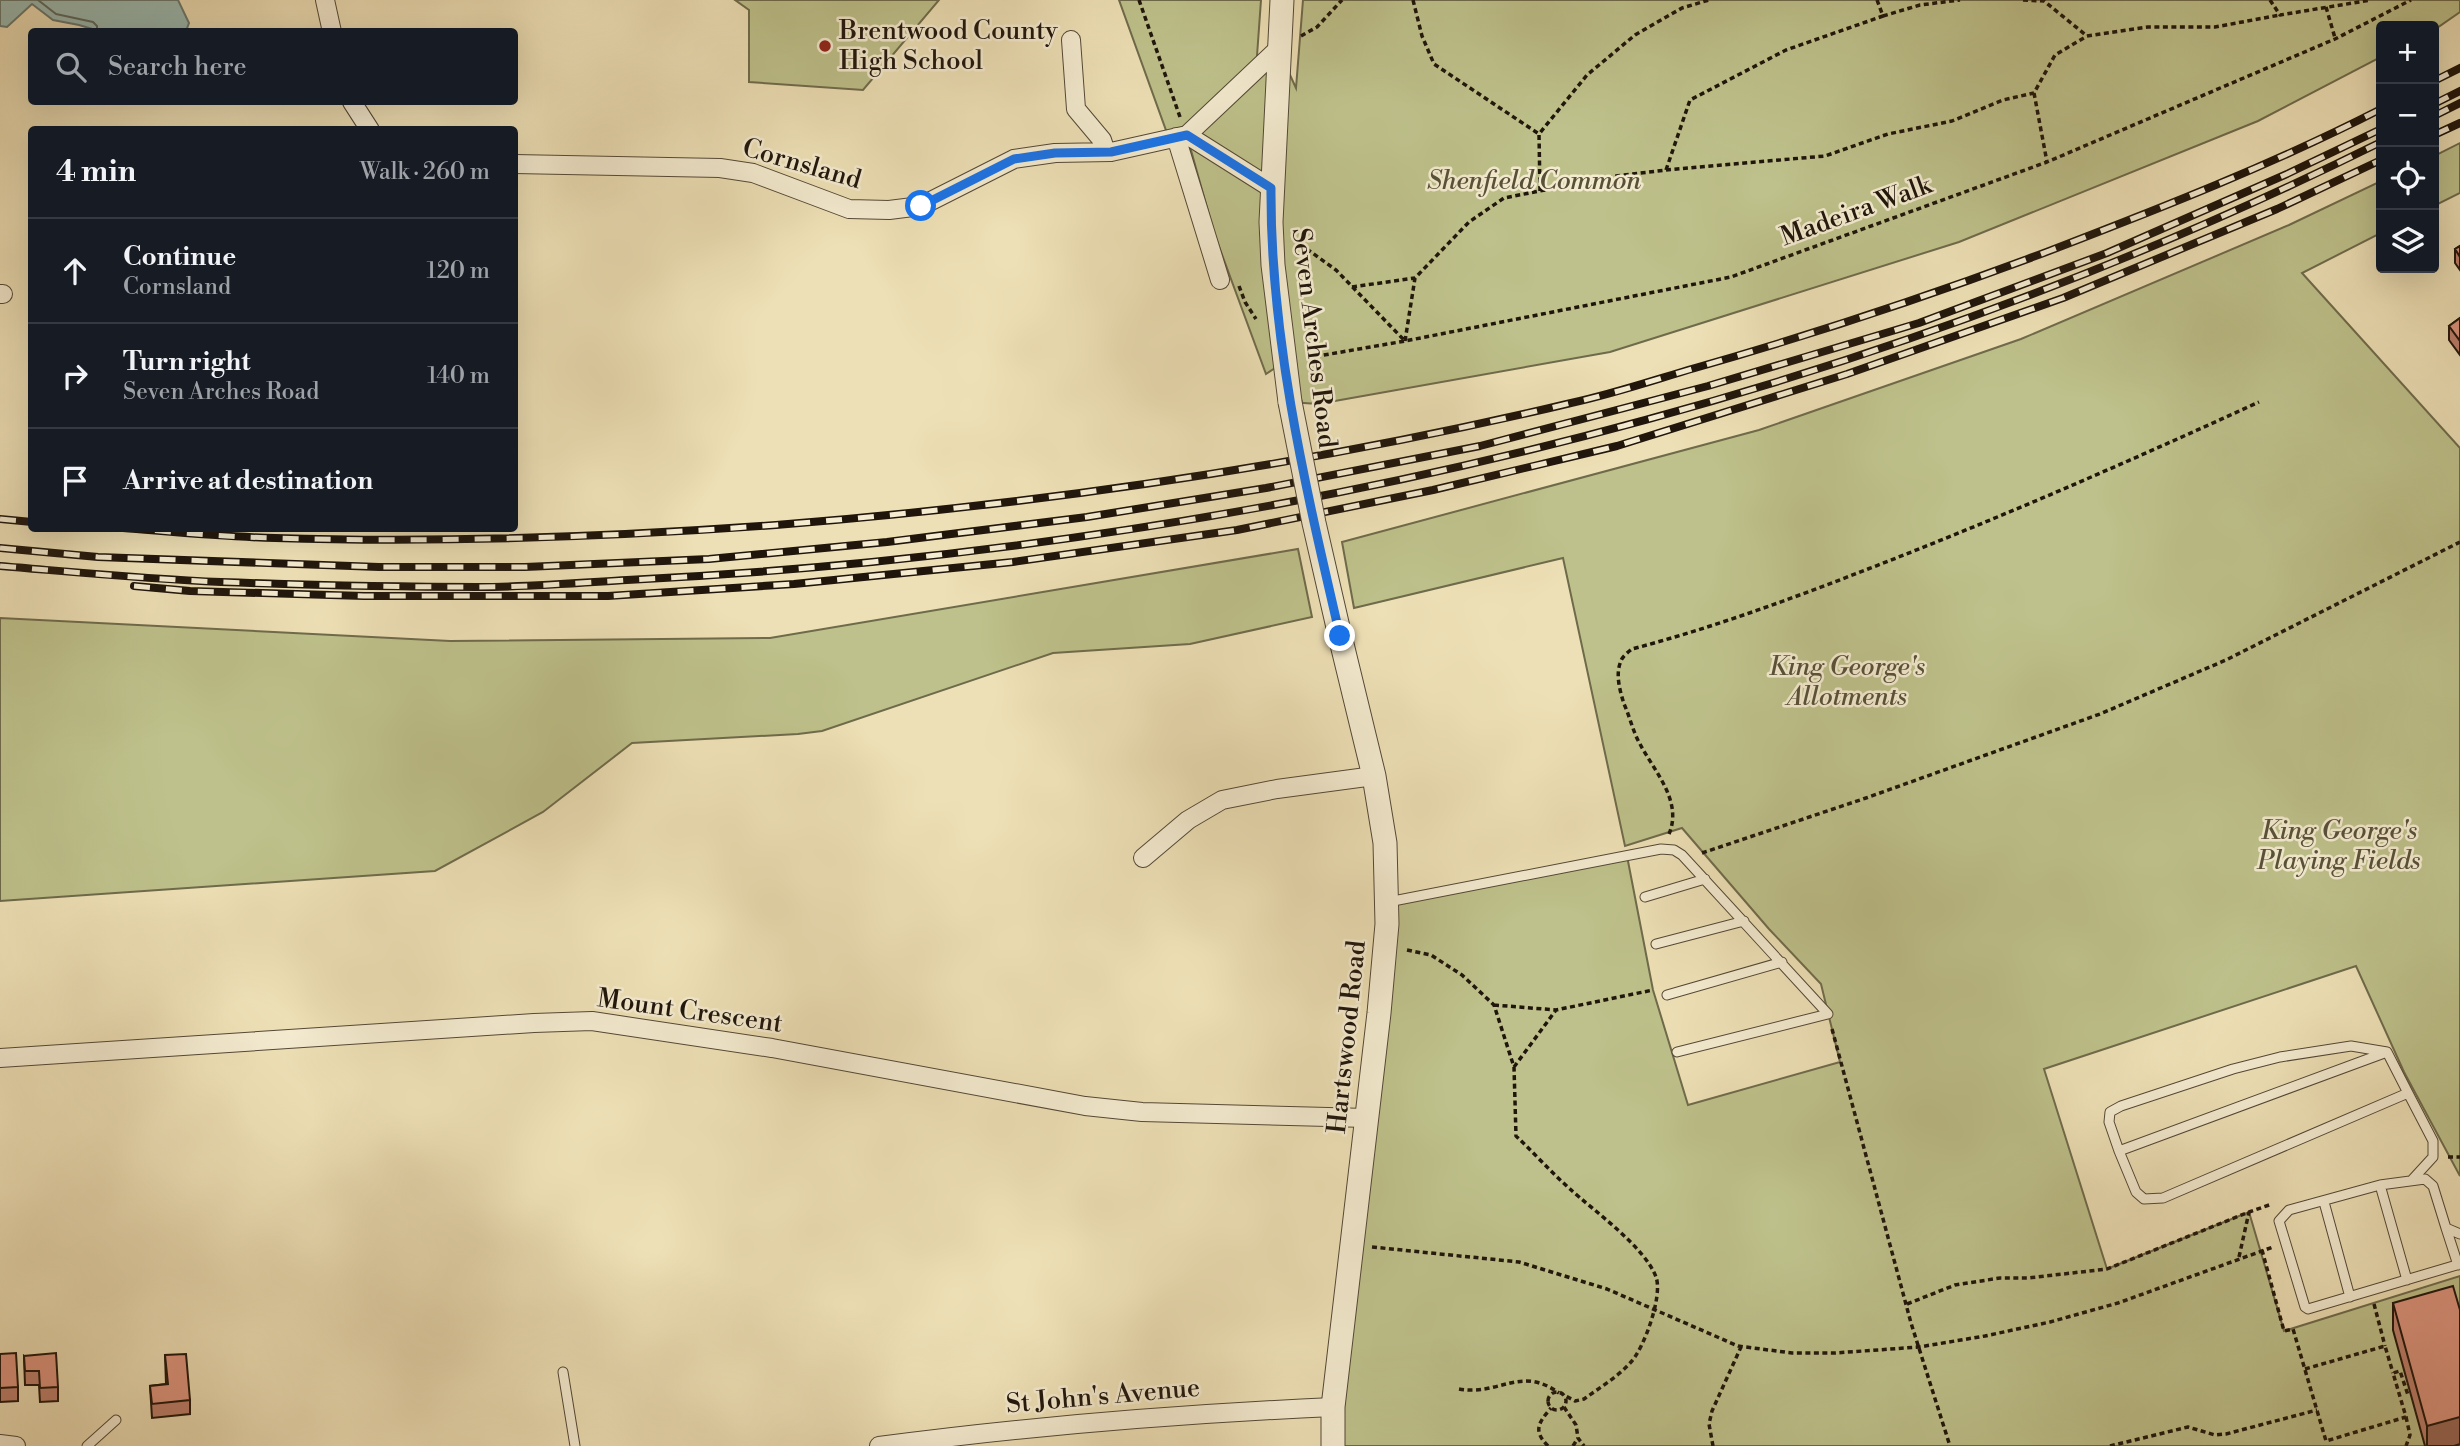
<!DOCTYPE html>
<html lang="en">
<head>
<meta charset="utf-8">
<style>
  body { margin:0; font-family:"Libre Bodoni",serif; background:#242831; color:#f1f3f6 }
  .controls { position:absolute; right:21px; top:21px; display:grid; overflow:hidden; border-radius:7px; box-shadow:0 7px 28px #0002 }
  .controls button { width:63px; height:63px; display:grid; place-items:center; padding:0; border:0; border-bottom:2px solid #363941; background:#171b24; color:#f1f3f6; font:35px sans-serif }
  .stop { position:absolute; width:21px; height:21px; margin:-16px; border:5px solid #1a73e8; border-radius:50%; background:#fff }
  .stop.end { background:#1a73e8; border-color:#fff; box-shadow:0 2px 7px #0008 }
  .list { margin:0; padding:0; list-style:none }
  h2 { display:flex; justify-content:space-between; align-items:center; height:91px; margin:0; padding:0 28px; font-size:30px }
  h2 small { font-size:23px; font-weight:400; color:#9ea1a6 }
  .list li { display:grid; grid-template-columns:46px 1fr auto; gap:21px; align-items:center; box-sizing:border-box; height:105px; padding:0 28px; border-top:2px solid #363941 }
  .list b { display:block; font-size:26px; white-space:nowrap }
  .list p { margin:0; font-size:23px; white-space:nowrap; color:#9ea1a6 }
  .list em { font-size:23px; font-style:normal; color:#9ea1a6 }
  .icon { flex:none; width:38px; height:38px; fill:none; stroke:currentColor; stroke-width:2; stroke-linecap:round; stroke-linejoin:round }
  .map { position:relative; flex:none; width:2460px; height:1446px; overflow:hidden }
  .search { position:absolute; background:#171b24; box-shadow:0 7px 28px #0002; left:28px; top:28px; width:490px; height:77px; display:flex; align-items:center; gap:18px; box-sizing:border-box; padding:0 24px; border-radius:7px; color:#9ea1a6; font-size:26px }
  .panel { position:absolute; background:#171b24; box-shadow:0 7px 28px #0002; left:28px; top:126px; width:490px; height:406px; border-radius:7px }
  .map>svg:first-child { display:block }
</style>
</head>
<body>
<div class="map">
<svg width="2460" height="1446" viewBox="0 0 2460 1446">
  <rect width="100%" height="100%" fill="#eee0b6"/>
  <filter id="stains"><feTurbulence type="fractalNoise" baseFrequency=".00286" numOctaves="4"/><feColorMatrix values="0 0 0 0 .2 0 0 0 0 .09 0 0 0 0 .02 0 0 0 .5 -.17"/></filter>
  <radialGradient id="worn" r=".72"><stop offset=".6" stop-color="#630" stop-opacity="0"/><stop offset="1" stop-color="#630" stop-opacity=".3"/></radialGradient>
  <!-- green -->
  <path fill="#bec18b" stroke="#6e6b4b" stroke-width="2" d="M735 0H939L863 90 749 82V10Z
    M1119 0H1261L1256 70 1278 49 1296 88 1303 0H2460V12L2434 30V26H2381V57L2258 121 1959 242 1610 352 1318 404 1290 402 1284 362 1266 374 1214 233 1187 136 1167 133Z
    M2460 143V193L2434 206V156Z
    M2381 181V233L2302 273 2460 448V1176L2404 1072 2356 966 2044 1069 2107 1269 2249 1212 2284 1331 2460 1276V1446H1342L1333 1407 1386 903 1627 856 1653 990 1688 1105 1840 1062 1821 984 1769 929 1682 828 1625 846 1563 558 1354 608 1342 542 1759 430 2021 339 2289 225Z
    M1298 549 1312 617 1190 644 1053 653 822 731 798 734 632 743 543 812 435 871 0 901V618L450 641 770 638Z"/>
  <!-- water -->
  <path fill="#9abcb4" stroke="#697970" stroke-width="2" d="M0 0H178L189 23 186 31H99L79 25 53 20 32 4 7 27 0 26Z"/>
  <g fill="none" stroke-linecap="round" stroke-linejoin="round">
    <!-- shore -->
    <path stroke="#5c6860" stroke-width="2" d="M38 0 56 14 93 22 97 26V32"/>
    <!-- service casing -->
    <g stroke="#534836" stroke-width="11">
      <path id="service" d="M1645 897 1705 879
        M1388 902 1661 849 1674 850 1682 855 1828 1014 1677 1052
        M1656 944 1744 921
        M1667 995 1782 962
        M2387 1052 2408 1093
        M2119 1151 2109 1122 2110 1112 2121 1106 2233 1069 2280 1057 2351 1046 2387 1052 2119 1151 2136 1192 2144 1199 2163 1198 2408 1093 2433 1141V1157L2411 1181
        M2380 1185 2407 1280
        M2324 1202 2350 1297
        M2446 1228 2458 1265
        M2460 1234 2446 1228 2433 1186 2425 1179 2380 1185 2289 1210 2279 1221 2305 1307 2308 1309 2460 1264
        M563 1372 575 1446
        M87 1446 116 1420"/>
    </g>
    <!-- minor casing -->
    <g stroke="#534836" stroke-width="20">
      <path id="minor" d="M325 0 332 32
        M1071 40 1076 109 1102 140 1105 149 1111 152
        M352 102 370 130
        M1187 135 1271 188
        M1176 137 1220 280
        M514 164 720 168 753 173 849 209 889 210 921 206 1014 159 1055 153 1111 152 1187 135 1278 49
        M0 294H3
        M1143 858 1188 820 1222 800 1277 789 1374 776
        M0 1058 534 1023 592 1021 772 1048 1085 1106 1142 1112 1367 1118
        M0 1444 16 1446
        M879 1446C1030 1426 1181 1414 1333 1407"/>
    </g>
    <!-- tertiary casing -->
    <g stroke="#534836" stroke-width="25">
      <path id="tertiary" d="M1282 0 1271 222 1273 265 1290 402
        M1333 1446V1407L1379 1013 1387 924 1385 843 1374 776 1340 636"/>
    </g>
    <!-- path -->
    <path stroke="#1f150b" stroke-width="3.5" stroke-dasharray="5 3.5" stroke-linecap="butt" d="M1139 0 1180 117
      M1413 0 1422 36 1434 64 1539 134
      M1877 0 1883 16 1920 5 1960 0
      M2023 0 2044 1 2087 36 2148 27H2215L2280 15
      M2270 0 2280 15 2371 0
      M2326 7 2335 38
      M1301 36 1317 27 1342 0
      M2034 93 2047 162
      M1666 170 1825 156 1888 134 1952 121 2003 100 2034 93 2055 55 2087 36
      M1540 191 1539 134 1587 75 1635 35 1682 8 1709 0
      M1293 239 1336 270 1405 341
      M1239 286 1245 302 1256 319
      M1352 287 1415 278
      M1405 341 1415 278 1469 222 1504 198 1616 176 1666 170 1690 100 1786 50 1883 16
      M1307 358 1405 341 1731 277 2047 162 2335 39 2411 0
      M1669 834C1683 801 1654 771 1640 744 1633 732 1630 717 1624 704 1620 691 1615 674 1621 661 1622 657 1628 652 1632 649 1712 628 1791 599 1868 569 2000 518 2130 461 2259 402
      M1702 853 1866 798 2100 714 2226 660 2460 542
      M1407 950 1431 955 1462 975 1494 1005 1514 1067 1516 1136C1534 1153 1551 1172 1570 1189 1593 1210 1645 1247 1656 1277 1663 1296 1644 1348 1631 1362 1618 1377 1599 1388 1584 1399L1575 1401 1562 1394
      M1494 1005 1556 1010 1653 990
      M1832 1029 1911 1323 1950 1446
      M1514 1067 1556 1010
      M2448 1157H2460
      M1372 1247 1519 1262 1607 1289 1738 1346 1792 1353H1835L1919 1347 1985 1336 2050 1322 2118 1303 2273 1247
      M2262 1250 2284 1331 2293 1329 2326 1441 2406 1417 2393 1373 2400 1371 2408 1395
      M2239 1257 2249 1212
      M1907 1304 1955 1285 2000 1278H2028L2107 1269 2249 1212 2272 1204
      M2374 1304 2385 1346
      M2305 1369 2385 1346 2393 1373
      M1459 1389C1500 1396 1520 1365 1559 1393
      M1548 1401a9 9 0 1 1 18 0a9 9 0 1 1-18 0Z
      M1564 1407 1576 1425 1578 1438 1584 1446
      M2406 1417 2410 1435 2406 1446
      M1548 1446C1533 1431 1538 1423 1551 1408
      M1573 1446 1578 1438
      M1713 1446 1709 1424 1712 1411 1741 1347
      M2110 1446 2188 1427 2215 1435 2226 1434 2317 1410"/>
    <!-- service -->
    <use href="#service" stroke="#f4ebd0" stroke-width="9"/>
    <!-- minor -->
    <use href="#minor" stroke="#f4ebd0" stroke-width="18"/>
    <!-- tertiary -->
    <use href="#tertiary" stroke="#f4ebd0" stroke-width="23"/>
    <!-- rail casing -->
    <g stroke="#1f150b" stroke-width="8">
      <path id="rail" d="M2434 81 2460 68
        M2434 104 2460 91
        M2434 116 2460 103
        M2434 135 2460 123
        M0 519 32 522
        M123 528C174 532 224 537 275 538 442 543 610 537 776 525 1043 504 1310 465 1571 403 1613 394 1654 380 1695 368 1814 334 1932 295 2049 251 2161 208 2274 164 2381 109
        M0 548 98 557 379 567H525L709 559 887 542 1087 517 1266 488 1480 446 1708 386 1919 323 2107 253 2287 174 2381 129
        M0 566C74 572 147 579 221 582 307 585 393 587 479 587 528 587 578 583 627 580 709 576 790 570 872 562 1392 510 1912 375 2381 142
        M134 586 190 591 364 596H608L794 584 1013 562 1237 530 1433 490 1617 446 1847 374 2063 298 2277 209 2381 160"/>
    </g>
    <!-- rail -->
    <use href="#rail" stroke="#f4ebd0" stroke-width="5" stroke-dasharray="16" stroke-linecap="butt"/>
    <!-- tertiary-bridge casing -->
    <g stroke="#534836" stroke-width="25" stroke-linecap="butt">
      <path id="tertiary-bridge" d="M1290 402 1314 523 1340 636"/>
    </g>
    <!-- tertiary-bridge -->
    <use href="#tertiary-bridge" stroke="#f4ebd0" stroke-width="23"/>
  </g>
  <!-- wall -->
  <path fill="#be7f6c" stroke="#1f150b" stroke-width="2" d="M2460 246V270L2455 263V249Z
    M2460 318V355L2449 340V326Z
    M2393 1303 2460 1310V1444L2454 1446H2425L2393 1330Z
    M0 1354 18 1387V1401L0 1402Z
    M165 1355 190 1400V1414L152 1418 150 1386 166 1384Z
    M24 1356 58 1387V1401L40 1402 39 1385H25Z"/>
  <!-- shaded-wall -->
  <path fill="#9b6858" stroke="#1f150b" stroke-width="2" d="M2460 1392V1444L2454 1446H2427V1426Z"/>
  <!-- building -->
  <path fill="#dd947e" stroke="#1f150b" stroke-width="2" d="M2460 246V257L2455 249Z
    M2460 318V341L2449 326Z
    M2453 1286 2460 1310V1417L2427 1426 2393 1303Z
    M16 1353 18 1387 0 1388V1354Z
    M56 1353 58 1387 40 1388 39 1371H25L24 1356Z
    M186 1354 190 1400 152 1404 150 1386 168 1384 165 1355Z"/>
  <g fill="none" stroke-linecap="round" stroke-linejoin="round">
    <!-- route -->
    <path stroke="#1a73e8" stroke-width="9" d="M921 206 1014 159 1055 153 1111 152 1187 135 1271 188C1270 340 1306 489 1340 636"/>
  </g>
  <!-- markers -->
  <circle fill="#8f2418" stroke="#f4ebd0" stroke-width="2.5" cx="825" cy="46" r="7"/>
  <g text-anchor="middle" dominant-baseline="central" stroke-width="5" stroke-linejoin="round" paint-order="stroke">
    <!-- poi labels -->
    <g font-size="26" fill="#1f150b" stroke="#f4ebd0" text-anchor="start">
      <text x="839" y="31">Brentwood County<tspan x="839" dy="30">High School</tspan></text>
    </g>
    <!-- street labels -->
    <g font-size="26" fill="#1f150b" stroke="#f4ebd0">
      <text transform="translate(802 164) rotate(16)">Cornsland</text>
      <text transform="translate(1856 211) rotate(-20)">Madeira Walk</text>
      <text transform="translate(1314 338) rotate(83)">Seven Arches Road</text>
      <text transform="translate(690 1011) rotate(8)">Mount Crescent</text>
      <text transform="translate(1347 1037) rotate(-84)">Hartswood Road</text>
      <text transform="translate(1103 1396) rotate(-5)">St John's Avenue</text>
    </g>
    <!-- park labels -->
    <g font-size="26" font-style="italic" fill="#575138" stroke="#f4ebd0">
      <text x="1534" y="181">Shenfield Common</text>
      <text x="1847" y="667">King George's<tspan x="1847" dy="30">Allotments</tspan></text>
      <text x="2339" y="831">King George's<tspan x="2339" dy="30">Playing Fields</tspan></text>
    </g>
  </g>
  <rect width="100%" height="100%" filter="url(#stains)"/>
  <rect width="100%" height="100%" fill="url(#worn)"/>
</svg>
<div class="controls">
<button>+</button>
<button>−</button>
<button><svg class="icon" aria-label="locate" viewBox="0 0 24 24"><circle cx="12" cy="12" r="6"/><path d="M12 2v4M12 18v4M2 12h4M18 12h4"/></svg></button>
<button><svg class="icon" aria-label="layers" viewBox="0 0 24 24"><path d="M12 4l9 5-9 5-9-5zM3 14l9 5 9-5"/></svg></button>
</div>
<div class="stop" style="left:921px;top:206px"></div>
<div class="stop end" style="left:1340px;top:636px"></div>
<div class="search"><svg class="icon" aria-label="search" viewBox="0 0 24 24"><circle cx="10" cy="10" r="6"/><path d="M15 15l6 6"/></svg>Search here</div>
<section class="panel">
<h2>4 min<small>Walk · 260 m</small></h2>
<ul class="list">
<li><svg class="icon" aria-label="ahead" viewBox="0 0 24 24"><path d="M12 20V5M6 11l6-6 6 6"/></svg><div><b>Continue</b><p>Cornsland</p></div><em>120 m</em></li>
<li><svg class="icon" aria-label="right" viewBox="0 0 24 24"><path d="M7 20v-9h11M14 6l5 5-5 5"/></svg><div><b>Turn right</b><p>Seven Arches Road</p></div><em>140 m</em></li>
<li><svg class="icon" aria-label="arrive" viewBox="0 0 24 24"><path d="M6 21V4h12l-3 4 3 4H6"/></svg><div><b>Arrive at destination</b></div></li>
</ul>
</section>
</div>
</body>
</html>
